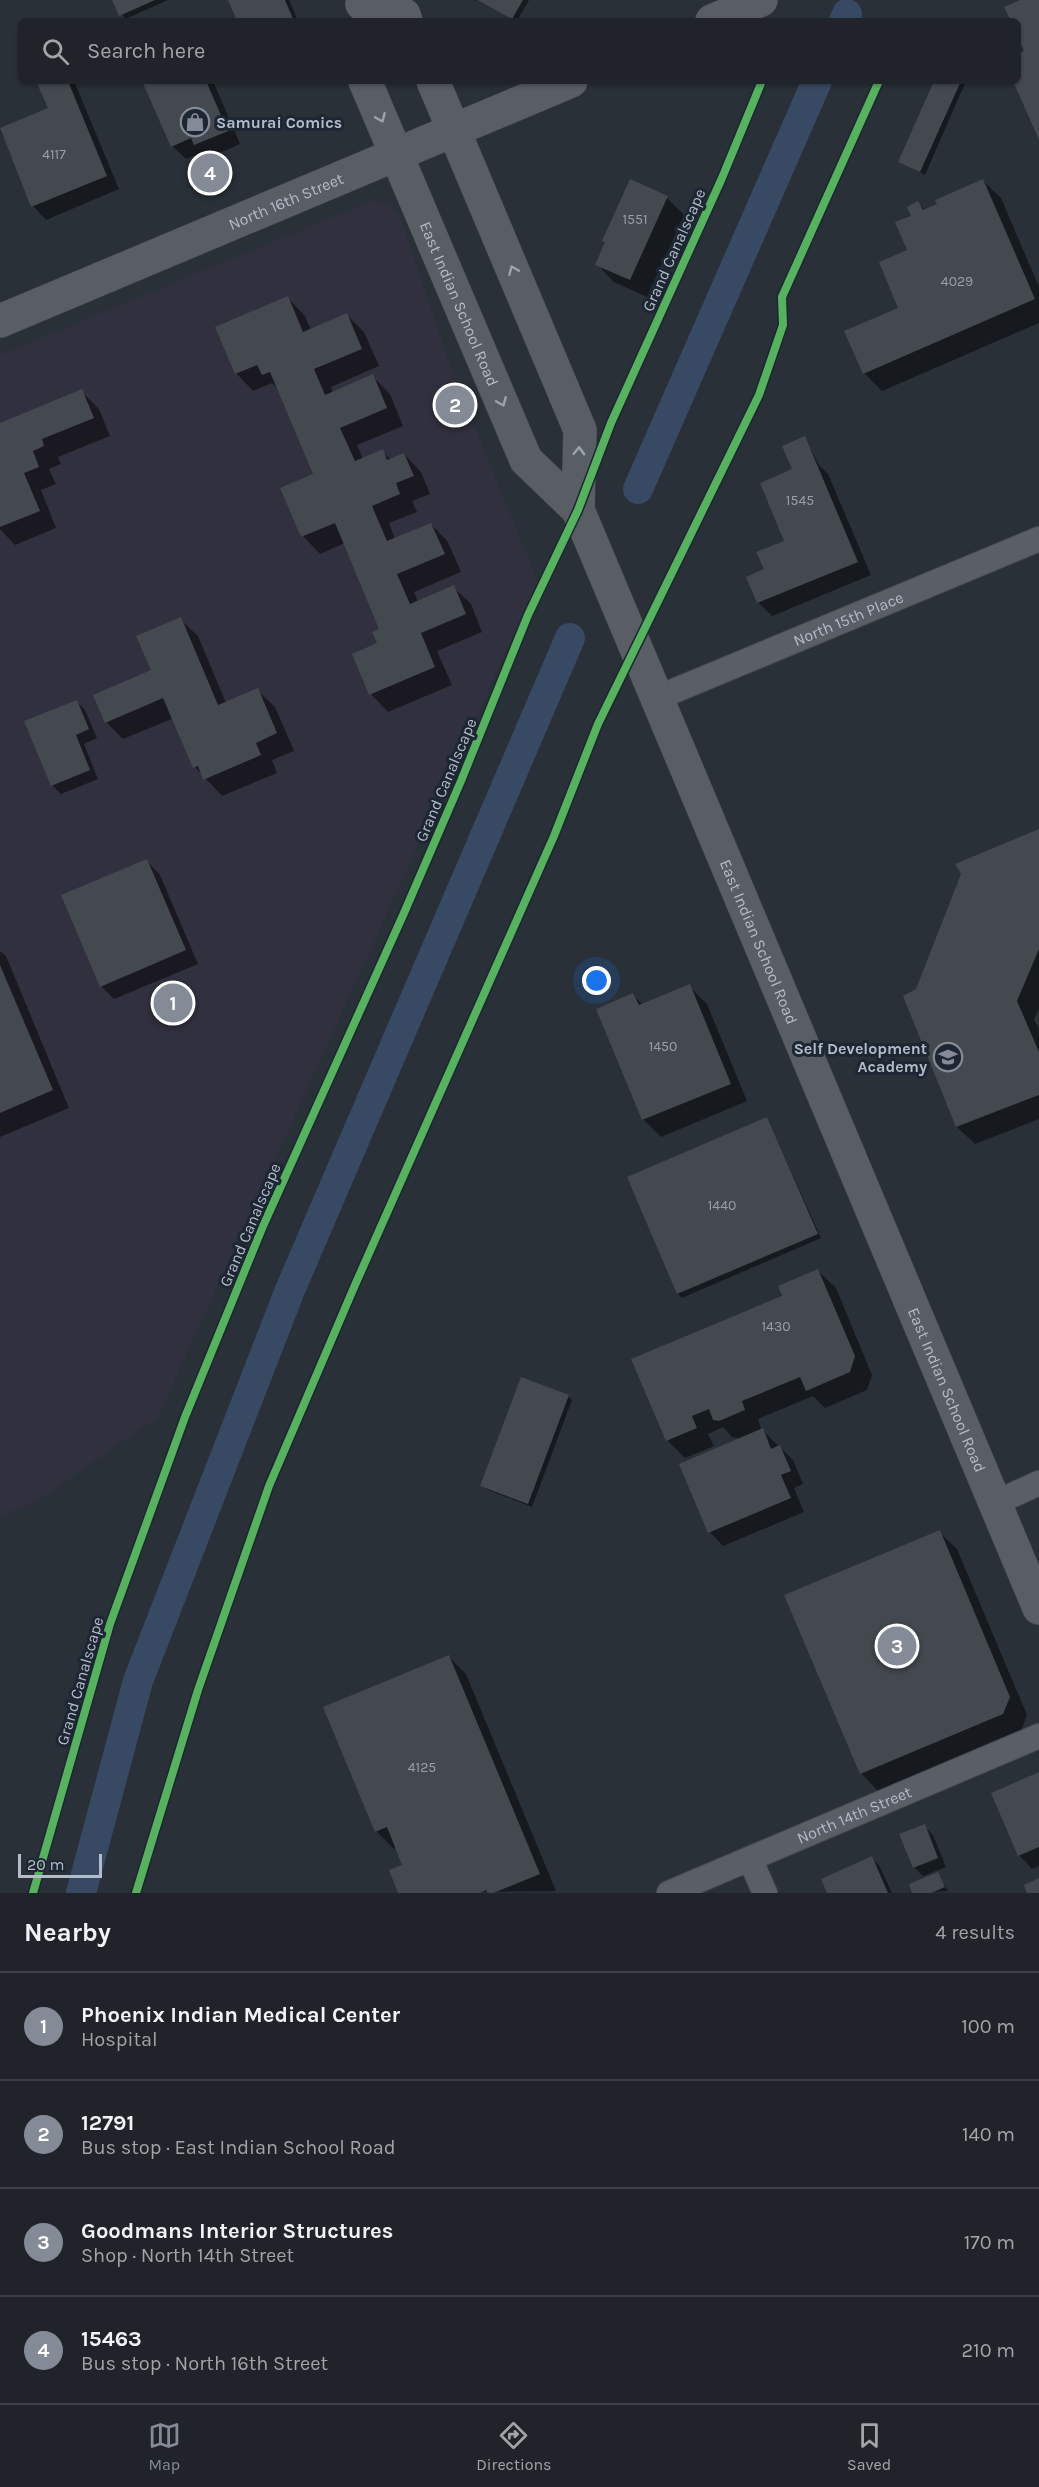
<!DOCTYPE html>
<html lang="en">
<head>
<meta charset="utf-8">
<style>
  body { margin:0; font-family:Karla,sans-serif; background:#282c32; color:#f1f3f6 }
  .scale { position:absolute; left:18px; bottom:15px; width:84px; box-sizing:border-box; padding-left:6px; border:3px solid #b4bcc9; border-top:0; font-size:16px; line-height:21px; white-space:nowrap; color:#b4bcc9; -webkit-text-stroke:4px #1d2633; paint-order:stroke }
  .you { position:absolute; left:597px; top:981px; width:21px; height:21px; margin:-15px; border:4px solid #fff; border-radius:50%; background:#1a73e8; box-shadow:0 0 0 9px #1a73e833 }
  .badge { display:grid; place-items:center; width:39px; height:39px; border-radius:50%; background:#848b96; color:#fff; font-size:20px; font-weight:700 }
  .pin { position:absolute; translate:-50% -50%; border:3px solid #fff; box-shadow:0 2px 6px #0006 }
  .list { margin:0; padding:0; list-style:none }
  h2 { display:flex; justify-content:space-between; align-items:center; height:78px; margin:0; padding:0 24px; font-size:26px }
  h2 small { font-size:20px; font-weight:400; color:#a2a4a8 }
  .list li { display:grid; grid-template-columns:39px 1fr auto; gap:18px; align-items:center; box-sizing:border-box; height:108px; padding:0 24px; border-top:2px solid #3d4147 }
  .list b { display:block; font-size:22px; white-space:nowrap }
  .list p { margin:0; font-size:20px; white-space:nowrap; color:#a2a4a8 }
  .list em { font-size:20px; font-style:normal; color:#a2a4a8 }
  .icon { flex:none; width:33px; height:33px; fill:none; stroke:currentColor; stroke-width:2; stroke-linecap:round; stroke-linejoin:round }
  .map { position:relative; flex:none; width:1039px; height:1893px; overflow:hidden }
  .search { position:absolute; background:#20242a; box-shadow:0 2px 4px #0004; left:18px; right:18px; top:18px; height:66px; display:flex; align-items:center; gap:15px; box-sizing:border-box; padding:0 21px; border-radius:9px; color:#a2a4a8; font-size:22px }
  .sheet { height:510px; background:#20242a }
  nav { display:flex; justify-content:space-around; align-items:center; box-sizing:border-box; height:84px; border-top:2px solid #3d4147; background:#20242a; font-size:16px; color:#a2a4a8 }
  nav a { display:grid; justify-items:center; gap:3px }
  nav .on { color:#848b96 }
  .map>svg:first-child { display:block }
</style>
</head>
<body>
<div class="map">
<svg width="1039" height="1893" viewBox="0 0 1039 1893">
  <rect width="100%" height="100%" fill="#2a3038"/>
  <!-- medical -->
  <path fill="#31303e" d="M374 200 390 205 402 221 452 371 539 584 534 590 158 1417 37 1501 0 1516V355Z"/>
  <!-- shadow -->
  <path fill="#0007" d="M114 0H168L125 19Z
    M230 0H289L298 21H239Z
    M476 0H529L517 21Z
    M38 81H74L119 189 46 220 33 206 0 129 50 109Z
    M144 81H213L240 144 209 158 203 152 186 159 172 146Z
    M936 81H966L925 175 900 161Z
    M217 169 224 178 214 182 208 178Z
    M983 181 1001 198 1039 287V323L882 391 864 373 900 308 913 216 918 203 926 211Z
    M667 198 684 215 647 297 614 282 597 264 606 243 603 240Z
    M288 298 305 316 311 330 347 315 364 332 379 366 331 387 333 393 372 376 390 394 403 426 357 445 363 459 382 451 391 460 404 454 421 472 430 494 412 501 417 512 389 523 395 539 431 524 448 542 461 572 414 592 418 602 453 587 471 604 482 632 437 651 452 685 388 712 371 694 381 630 345 543 320 554 303 536 315 475 280 392 272 383 253 391 236 373Z
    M81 391 99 409 110 436 58 457 61 464 49 469 56 484 41 490 56 528 15 545 0 529V424Z
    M456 401 466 419 460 421 456 417Z
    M805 438 819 465 828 474 871 575 772 616 758 602 766 570 786 542Z
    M180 619 198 636 226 703 257 690 275 707 294 751 272 760 277 773 222 796 195 767 174 718 123 739 106 722 153 671Z
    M76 701 85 710 97 738 84 744 98 779 61 794 52 785Z
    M1039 830V1008L1034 1019 1039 1030V1119L975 1144 957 1127 917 990Z
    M147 861 160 875 198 964 114 999 101 986Z
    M0 951 6 956 69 1108 0 1137Z
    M689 986 707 1004 747 1101 661 1137 643 1119 633 995 643 1005Z
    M767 1118 821 1238 682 1298 678 1294Z
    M818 1271 836 1288 872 1375 867 1390 825 1408 813 1396 758 1419 761 1429 793 1460 803 1484 794 1488 804 1512 723 1546 710 1532 681 1465 741 1439 732 1437 723 1427 708 1434 714 1446 685 1458 667 1440 784 1297Z
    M568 1396 572 1400 532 1507 486 1489 481 1485Z
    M939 1532 957 1549 1027 1715 1021 1731 878 1791 861 1773Z
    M448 1656 466 1674 556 1891 400 1893 404 1865 397 1847 394 1849 376 1831Z
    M1039 1774V1866L1032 1869 1019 1855Z
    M924 1826 933 1835 946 1867 923 1876 914 1867Z
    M872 1858 880 1867 892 1893H829Z
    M938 1874 948 1891 914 1893Z"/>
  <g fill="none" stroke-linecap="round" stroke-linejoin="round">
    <!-- canal -->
    <path stroke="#384963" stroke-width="30" d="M844 21 847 14
      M638 489 817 81
      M81 1893 138 1681 290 1290 570 638"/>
  </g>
  <!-- building -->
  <path fill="#444950" d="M112 0H155L119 16Z
    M228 0H285L294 21H237Z
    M477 0H523L512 19Z
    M1020 0H1039V140L1013 81H1018V54L1024 51 1018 38V21H1011L1004 7Z
    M36 81H68L107 176 31 207 0 128 48 108Z
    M142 81H206L228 131 194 145 191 138 171 147Z
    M934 81H961L920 172 898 162Z
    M218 167 221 174 209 179 202 174Z
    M630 179 668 196 630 280 595 265 605 242 602 241Z
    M983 179 1035 299 863 374 844 331 898 308 879 262 907 250 895 222 911 216 907 207 918 201 923 210 937 204 935 200Z
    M288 296 303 332 347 313 362 349 314 369 325 395 373 374 387 408 340 428 355 461 383 449 387 460 404 453 414 476 396 483 400 494 372 506 387 541 431 523 445 554 397 574 410 604 454 585 466 614 421 633 435 667 369 695 352 654 377 643 372 632 379 629 335 523 301 537 280 488 313 474 270 372 262 375 257 365 235 374 215 327Z
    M82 389 94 418 42 439 44 446 33 451 39 467 24 473 40 511 0 527V423Z
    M457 399 463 414 455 418 448 403Z
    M805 436 858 562 757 603 746 577 764 569 756 552 784 541 760 483 792 469 782 446Z
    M181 617 218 705 258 688 277 733 256 743 261 755 203 780 198 766 193 768 163 698 105 723 93 695 151 670 136 636Z
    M77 700 89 729 76 735 90 770 51 786 24 721Z
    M1039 829V949L1017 1001 1039 1052V1095L956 1127 903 996 916 989 961 874 955 864Z
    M147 859 186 950 100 987 61 895Z
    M0 965 53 1090 0 1113Z
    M690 984 731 1084 642 1120 596 1009 633 993 639 1005Z
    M767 1117 818 1234 677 1294 627 1177Z
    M818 1269 855 1356 850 1372 806 1391 800 1377 742 1401 745 1410 719 1421 713 1420 709 1409 692 1416 697 1428 666 1441 631 1359 782 1296 778 1286Z
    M521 1377 569 1395 528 1504 480 1486Z
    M763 1428 771 1449 780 1445 791 1471 781 1475 791 1498 708 1533 679 1464Z
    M940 1530 1010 1697 1003 1714 860 1774 784 1595Z
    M449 1655 540 1874 493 1893H488L486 1890 480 1893H398L389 1870 402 1865 387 1827 375 1832 323 1707Z
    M1039 1772V1847L1018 1856 991 1793Z
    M925 1824 938 1858 913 1868 899 1834Z
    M872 1856 888 1893H827L821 1879Z
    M938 1872 945 1887 931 1893H912L909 1884Z
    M1039 1878V1893H1027L1024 1885Z"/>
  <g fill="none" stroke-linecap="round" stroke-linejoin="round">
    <!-- street casing -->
    <g stroke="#484c53" stroke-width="26">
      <g id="street">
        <path id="s1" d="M657 698 1039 539"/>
        <path d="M995 1503 1039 1483"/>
        <path d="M750 1859 765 1893"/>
        <path id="s2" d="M669 1893 1039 1736"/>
      </g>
    </g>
    <!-- secondary casing -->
    <g stroke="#484c53" stroke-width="34">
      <g id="secondary">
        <path d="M362 4 404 15 406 21"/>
        <path d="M712 21 761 0"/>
        <path id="s3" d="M365 81 526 460 578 510 1039 1608"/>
        <path d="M433 81 580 430 578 510"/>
        <path id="s4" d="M0 321 571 81"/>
      </g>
    </g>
    <!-- street -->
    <use href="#street" stroke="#5a5e66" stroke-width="24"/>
    <!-- secondary -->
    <use href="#secondary" stroke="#595d64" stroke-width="33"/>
    <!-- cycleway casing -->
    <g stroke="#1d2633" stroke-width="11">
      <path id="cycleway" d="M33 1893 110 1624 185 1417 263 1226 404 913 461 781 528 615 578 510 611 423 722 178 762 81
        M136 1893 198 1690 269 1486 355 1285 554 836 598 724 759 395 783 325 782 297 879 81"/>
    </g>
    <!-- cycleway -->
    <use href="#cycleway" stroke="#56b35d" stroke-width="8"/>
  </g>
  <!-- one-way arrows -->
  <defs><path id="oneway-chevron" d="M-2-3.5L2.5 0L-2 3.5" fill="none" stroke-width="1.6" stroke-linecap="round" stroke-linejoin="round" transform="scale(1.5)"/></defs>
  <g stroke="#9da4b0">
    <use href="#oneway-chevron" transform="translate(381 118) rotate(67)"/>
    <use href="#oneway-chevron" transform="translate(513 270) rotate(-113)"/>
    <use href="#oneway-chevron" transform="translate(502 402) rotate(67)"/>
    <use href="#oneway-chevron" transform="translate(579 451) rotate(-88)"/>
  </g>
  <!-- icons -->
  <defs>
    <g id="shop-ring" transform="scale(1.5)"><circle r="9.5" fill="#1d2633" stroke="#848b96" stroke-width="1.5"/><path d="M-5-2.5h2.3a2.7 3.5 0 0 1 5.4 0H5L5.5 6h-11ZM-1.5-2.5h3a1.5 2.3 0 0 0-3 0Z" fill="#848b96"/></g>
    <g id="school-ring" transform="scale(1.5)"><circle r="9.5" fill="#1d2633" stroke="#848b96" stroke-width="1.5"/><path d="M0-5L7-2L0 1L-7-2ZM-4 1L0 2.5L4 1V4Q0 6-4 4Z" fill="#848b96"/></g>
  </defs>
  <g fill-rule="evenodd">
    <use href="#shop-ring" x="195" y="122"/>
    <use href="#school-ring" x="948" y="1057"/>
  </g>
  <g text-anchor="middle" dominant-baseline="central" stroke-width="6" stroke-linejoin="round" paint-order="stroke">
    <!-- number labels -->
    <g font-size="14" fill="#989fab">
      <text x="54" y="154">4117</text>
      <text x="635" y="219">1551</text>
      <text x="957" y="281">4029</text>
      <text x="800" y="500">1545</text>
      <text x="663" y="1046">1450</text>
      <text x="722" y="1205">1440</text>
      <text x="776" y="1326">1430</text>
      <text x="422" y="1767">4125</text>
    </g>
    <!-- poi labels -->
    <g font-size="16" font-weight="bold" fill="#b4bcc9" stroke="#1d2633" text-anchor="start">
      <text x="216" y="122">Samurai Comics</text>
      <text x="927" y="1048" text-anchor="end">Self Development<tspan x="927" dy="18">Academy</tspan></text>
    </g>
    <!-- street labels -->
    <g font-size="16" fill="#b4bcc9" stroke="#1d2633">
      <text stroke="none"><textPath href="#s4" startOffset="310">North 16th Street</textPath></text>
      <text transform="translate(674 250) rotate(-66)">Grand Canalscape</text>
      <text stroke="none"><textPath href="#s3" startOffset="242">East Indian School Road</textPath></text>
      <text stroke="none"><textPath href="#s1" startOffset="207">North 15th Place</textPath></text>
      <text transform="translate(446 780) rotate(-67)">Grand Canalscape</text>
      <text stroke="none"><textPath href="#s3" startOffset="952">East Indian School Road</textPath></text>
      <text transform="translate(250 1225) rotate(-67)">Grand Canalscape</text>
      <text stroke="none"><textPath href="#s3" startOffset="1438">East Indian School Road</textPath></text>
      <text transform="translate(80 1681) rotate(-74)">Grand Canalscape</text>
      <text stroke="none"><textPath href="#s2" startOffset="201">North 14th Street</textPath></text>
    </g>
  </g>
</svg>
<div class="scale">20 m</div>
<div class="you"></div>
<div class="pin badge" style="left:173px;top:1003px">1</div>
<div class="pin badge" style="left:455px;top:405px">2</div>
<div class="pin badge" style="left:897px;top:1646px">3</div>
<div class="pin badge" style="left:210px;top:173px">4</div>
<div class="search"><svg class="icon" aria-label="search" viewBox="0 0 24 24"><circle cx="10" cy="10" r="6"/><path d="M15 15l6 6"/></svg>Search here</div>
</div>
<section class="sheet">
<h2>Nearby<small>4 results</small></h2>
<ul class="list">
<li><span class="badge">1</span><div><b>Phoenix Indian Medical Center</b><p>Hospital</p></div><em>100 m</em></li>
<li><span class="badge">2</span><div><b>12791</b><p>Bus stop · East Indian School Road</p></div><em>140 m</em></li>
<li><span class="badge">3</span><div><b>Goodmans Interior Structures</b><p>Shop · North 14th Street</p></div><em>170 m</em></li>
<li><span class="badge">4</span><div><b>15463</b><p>Bus stop · North 16th Street</p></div><em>210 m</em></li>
</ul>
</section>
<nav>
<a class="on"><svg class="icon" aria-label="map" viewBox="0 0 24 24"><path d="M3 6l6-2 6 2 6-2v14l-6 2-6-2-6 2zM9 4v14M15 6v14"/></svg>Map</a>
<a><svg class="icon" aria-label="directions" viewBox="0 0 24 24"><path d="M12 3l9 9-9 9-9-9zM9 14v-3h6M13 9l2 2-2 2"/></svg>Directions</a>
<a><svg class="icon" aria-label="saved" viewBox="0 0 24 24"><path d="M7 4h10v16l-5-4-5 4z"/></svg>Saved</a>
</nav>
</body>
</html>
